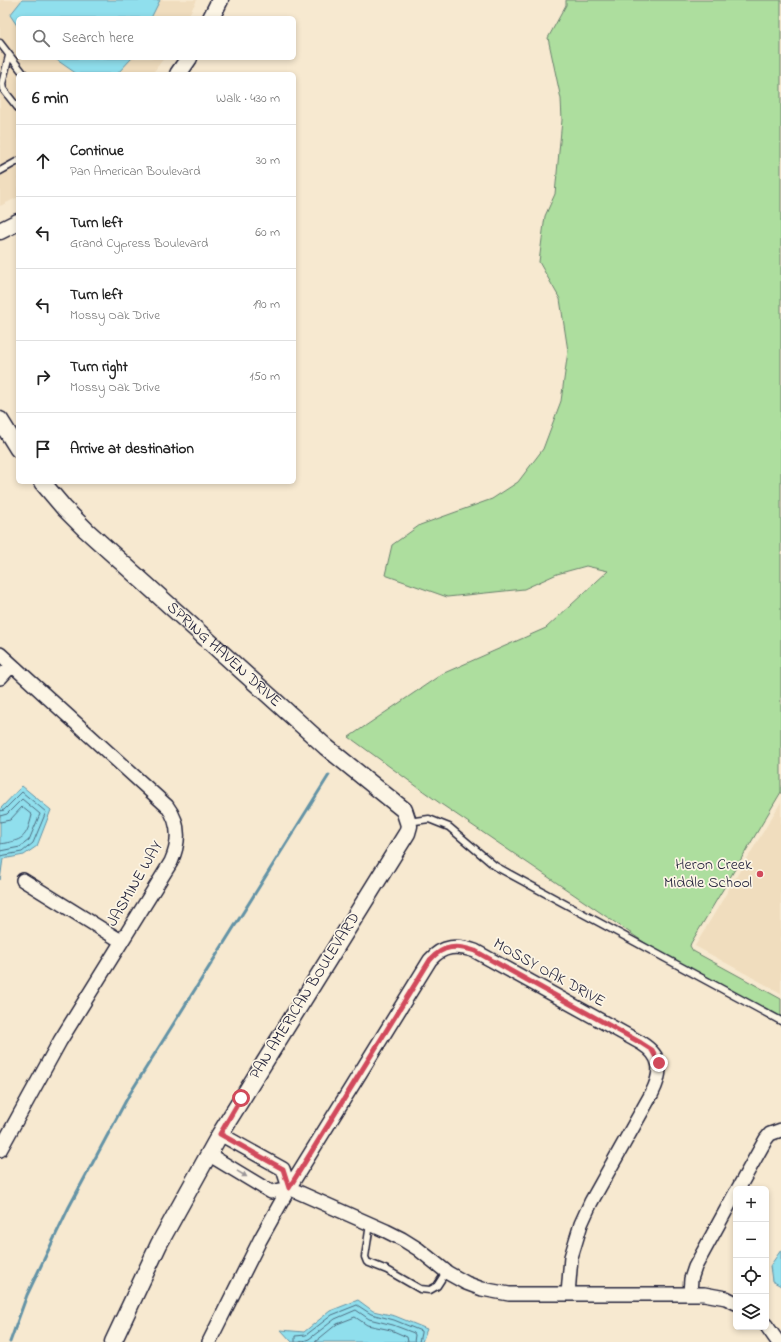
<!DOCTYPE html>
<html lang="en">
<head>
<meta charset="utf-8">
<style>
  body { margin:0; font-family:"Indie Flower",sans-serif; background:#f2f2f2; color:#222 }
  .controls { position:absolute; right:12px; bottom:12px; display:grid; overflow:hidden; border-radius:6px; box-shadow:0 2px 6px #0003 }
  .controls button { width:36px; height:36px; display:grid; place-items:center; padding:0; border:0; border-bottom:1px solid #e0e0e0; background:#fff; color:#222; font:20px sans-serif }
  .stop { position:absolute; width:12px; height:12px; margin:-9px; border:3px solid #d1495b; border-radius:50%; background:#fff }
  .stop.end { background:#d1495b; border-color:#fff; box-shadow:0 1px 4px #0008 }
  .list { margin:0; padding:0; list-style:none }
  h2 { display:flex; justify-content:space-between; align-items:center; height:52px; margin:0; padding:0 16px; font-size:17px }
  h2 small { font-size:13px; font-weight:400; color:#767676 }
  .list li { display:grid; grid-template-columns:26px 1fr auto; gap:12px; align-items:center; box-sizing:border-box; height:72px; padding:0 16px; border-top:1px solid #e0e0e0 }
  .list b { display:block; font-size:15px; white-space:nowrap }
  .list p { margin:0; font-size:13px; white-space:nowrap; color:#767676 }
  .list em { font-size:13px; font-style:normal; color:#767676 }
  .icon { flex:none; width:22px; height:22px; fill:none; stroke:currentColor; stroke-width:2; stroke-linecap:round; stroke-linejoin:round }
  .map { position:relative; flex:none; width:781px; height:1342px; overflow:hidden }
  .search { position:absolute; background:#fff; box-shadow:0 2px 6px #0003; left:16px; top:16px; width:280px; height:44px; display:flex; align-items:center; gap:10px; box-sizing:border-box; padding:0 14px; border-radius:6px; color:#767676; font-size:15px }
  .panel { position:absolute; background:#fff; box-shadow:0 2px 6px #0003; left:16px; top:72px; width:280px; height:412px; border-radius:6px }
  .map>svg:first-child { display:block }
</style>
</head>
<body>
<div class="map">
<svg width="781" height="1342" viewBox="0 0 781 1342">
  <rect width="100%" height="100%" fill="#f7e9d0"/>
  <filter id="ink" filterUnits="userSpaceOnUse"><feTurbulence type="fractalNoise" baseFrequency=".025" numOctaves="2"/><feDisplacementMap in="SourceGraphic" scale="8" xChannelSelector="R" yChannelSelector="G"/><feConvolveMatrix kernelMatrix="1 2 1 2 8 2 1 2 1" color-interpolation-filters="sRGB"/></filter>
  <g filter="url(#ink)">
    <!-- built -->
    <path fill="#f0ddbe" d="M0 0H197L187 18H18V58H164L152 74H18V197L0 206Z
      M781 802V993L695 946Z"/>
    <!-- green -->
    <path fill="#adde9e" stroke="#68806c" d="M566 0H781V792L691 943 690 946 693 951 781 999V1025L651 947 441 804 349 737 442 674 546 628 608 571 586 566 557 574 524 589 447 597 385 575 392 545 420 525 492 499 518 482 543 449 561 401 568 351 560 299 539 262 545 216 555 194 562 120 561 99 548 38 566 5Z"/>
    <!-- water -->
    <path fill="#90dfed" stroke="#6493a6" d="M22 0H160L151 18H18V27L10 15Z
      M54 58H132L117 74H77Z
      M22 786 51 810 37 846 24 855 3 859 0 880V809Z
      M781 1250V1286L772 1281 770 1266Z
      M358 1300 373 1311 395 1316 427 1329 422 1342H292L281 1330 304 1332 330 1311Z"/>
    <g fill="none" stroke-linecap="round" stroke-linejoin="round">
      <!-- shore -->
      <path stroke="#4e6e82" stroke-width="1" d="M0 811 4 810 22 792 46 812 33 843 22 852 0 856
        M0 816 7 814 22 799 40 814 29 840 20 847 0 851
        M0 822 10 820 22 807 32 815C26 839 23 840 0 844
        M295 1342V1336L306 1335 332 1315 357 1305 371 1314 394 1320 421 1331V1333L419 1342
        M300 1342 309 1339 335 1319 356 1310 369 1319 393 1325 414 1333 415 1335 414 1342
        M315 1342 337 1324 355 1317 367 1325 391 1330 407 1337 408 1342"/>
      <!-- stream -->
      <path stroke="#6493a6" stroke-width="3" d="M10 1342 27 1295 69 1207 129 1095 329 775"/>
      <!-- service casing -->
      <g stroke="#22223b" stroke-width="9">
        <path id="service" d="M0 43 24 74
          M9 56 2 84 3 89 18 108
          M0 171 18 161
          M408 822 429 819 449 827 495 866 781 1021
          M370 1224 365 1257 367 1262 387 1270 420 1289 430 1290 437 1286 446 1272"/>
      </g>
      <!-- minor casing -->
      <g stroke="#22223b" stroke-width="16">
        <path id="minor" d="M0 654 167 806C180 823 180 842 171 862L60 1041 0 1150
          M0 678 12 665
          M23 880 121 941
          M220 1134 283 1169 289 1188
          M208 1154 271 1192 289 1188 386 1231 402 1239 418 1249 448 1273 466 1283 482 1289 509 1294H704L726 1298 736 1303
          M738 1189 766 1139 770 1134 781 1130
          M690 1293 691 1279 695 1267 736 1192
          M766 1325 778 1342
          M209 1342 260 1240 289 1188 430 960C443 945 457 945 475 951L641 1043C662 1056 663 1071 652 1093L591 1202 581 1224 571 1257 568 1294"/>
      </g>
      <!-- tertiary casing -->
      <g stroke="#22223b" stroke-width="19">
        <g id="tertiary">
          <path d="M211 18 220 0"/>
          <path d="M178 74 189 58"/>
          <path d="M0 231 18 222"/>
          <path d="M0 420 18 449"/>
          <path id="s1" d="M42 482 64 508 86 530 326 747 404 810 408 822 409 826 407 833 220 1134 159 1244 113 1342"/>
        </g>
      </g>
      <!-- service -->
      <use href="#service" stroke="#fcf5e5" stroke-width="6"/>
      <!-- minor -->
      <use href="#minor" stroke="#fcf5e5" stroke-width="13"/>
      <!-- tertiary -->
      <use href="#tertiary" stroke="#fcf5e5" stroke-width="16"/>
    </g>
    <!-- one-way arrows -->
    <defs><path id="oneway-solid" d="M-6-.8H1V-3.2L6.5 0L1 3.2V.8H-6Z"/></defs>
    <use fill="#9a9698" href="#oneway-solid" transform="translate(242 1174) rotate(31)"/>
  </g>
  <g fill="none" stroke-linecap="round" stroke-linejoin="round" filter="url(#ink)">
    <!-- route -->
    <path stroke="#d1495b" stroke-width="5" d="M241 1098 220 1134 283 1169 289 1188 430 960C443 945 457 945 475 951L641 1043 652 1050 659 1063"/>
  </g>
  <!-- markers -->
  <circle fill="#d1495b" stroke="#fcf5e5" stroke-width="1.5" cx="760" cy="874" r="4"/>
  <g text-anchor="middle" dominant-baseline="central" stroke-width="3.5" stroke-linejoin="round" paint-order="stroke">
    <!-- street labels -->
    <g font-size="16" fill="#22223b" stroke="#fcf5e5">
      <text stroke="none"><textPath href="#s1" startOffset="251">SPRING HAVEN DRIVE</textPath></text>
      <text transform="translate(135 884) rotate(-60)">JASMINE WAY</text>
      <text transform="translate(549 973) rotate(29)">MOSSY OAK DRIVE</text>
      <text transform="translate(305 996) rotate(-58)">PAN AMERICAN BOULEVARD</text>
    </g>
    <!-- poi labels -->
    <g font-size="16" fill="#22223b" stroke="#fcf5e5" text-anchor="end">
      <text x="752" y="865">Heron Creek<tspan x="752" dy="18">Middle School</tspan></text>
    </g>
  </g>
</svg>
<div class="controls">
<button>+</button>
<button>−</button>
<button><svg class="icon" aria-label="locate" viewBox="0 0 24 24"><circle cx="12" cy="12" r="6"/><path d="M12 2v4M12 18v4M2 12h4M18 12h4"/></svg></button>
<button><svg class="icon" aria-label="layers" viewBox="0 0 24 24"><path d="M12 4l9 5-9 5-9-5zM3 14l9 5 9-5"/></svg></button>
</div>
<div class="stop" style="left:241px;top:1098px"></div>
<div class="stop end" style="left:659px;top:1063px"></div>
<div class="search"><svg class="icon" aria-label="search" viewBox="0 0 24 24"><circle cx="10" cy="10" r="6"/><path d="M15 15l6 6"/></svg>Search here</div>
<section class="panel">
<h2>6 min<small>Walk · 430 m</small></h2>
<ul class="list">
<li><svg class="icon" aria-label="ahead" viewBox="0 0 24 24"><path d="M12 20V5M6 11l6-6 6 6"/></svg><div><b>Continue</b><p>Pan American Boulevard</p></div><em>30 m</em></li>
<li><svg class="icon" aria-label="left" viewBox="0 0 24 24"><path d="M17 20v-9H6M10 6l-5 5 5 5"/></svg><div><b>Turn left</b><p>Grand Cypress Boulevard</p></div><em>60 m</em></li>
<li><svg class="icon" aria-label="left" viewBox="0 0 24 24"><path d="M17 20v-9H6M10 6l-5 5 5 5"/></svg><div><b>Turn left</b><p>Mossy Oak Drive</p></div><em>190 m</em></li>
<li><svg class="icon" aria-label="right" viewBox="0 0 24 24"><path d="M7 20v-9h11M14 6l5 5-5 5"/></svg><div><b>Turn right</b><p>Mossy Oak Drive</p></div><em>150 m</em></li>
<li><svg class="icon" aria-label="arrive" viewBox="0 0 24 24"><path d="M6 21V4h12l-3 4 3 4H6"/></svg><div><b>Arrive at destination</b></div></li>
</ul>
</section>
</div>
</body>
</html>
